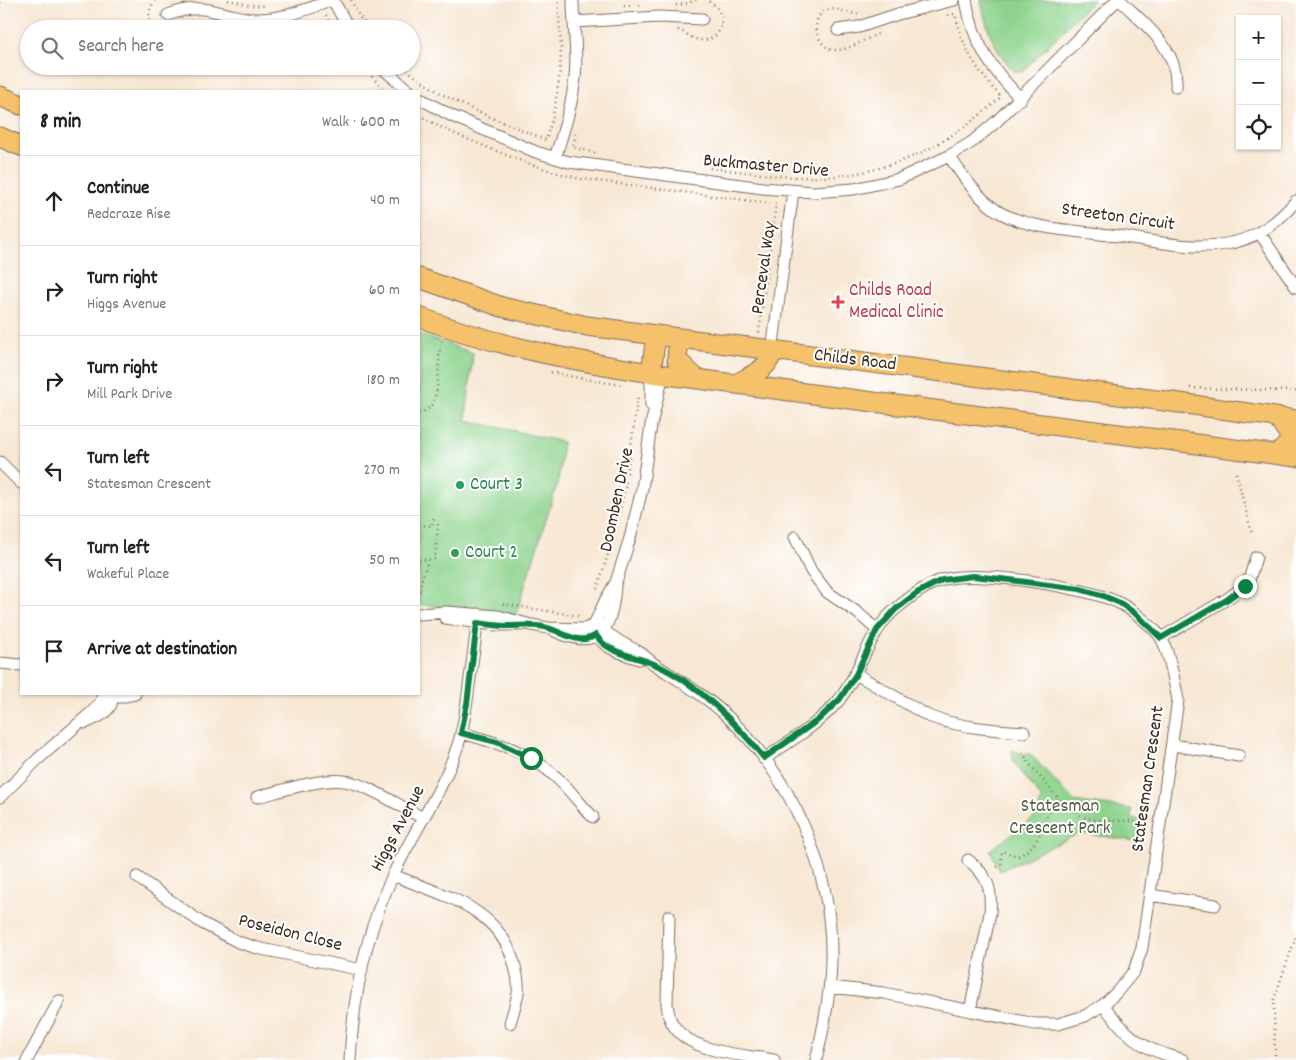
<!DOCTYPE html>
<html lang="en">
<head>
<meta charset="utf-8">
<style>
  body { margin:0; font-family:Dekko,sans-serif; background:#f6f6f6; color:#222 }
  .controls { position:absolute; right:15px; top:15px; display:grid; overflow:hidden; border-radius:0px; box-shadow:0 1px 4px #0004 }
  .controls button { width:45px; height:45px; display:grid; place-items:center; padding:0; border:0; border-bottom:1px solid #e0e0e0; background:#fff; color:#222; font:25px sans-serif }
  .stop { position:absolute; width:15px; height:15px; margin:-11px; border:4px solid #0b8043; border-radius:50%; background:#fff }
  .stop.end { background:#0b8043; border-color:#fff; box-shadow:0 1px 5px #0008 }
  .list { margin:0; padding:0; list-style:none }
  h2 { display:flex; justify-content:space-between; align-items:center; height:65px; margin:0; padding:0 20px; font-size:21px }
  h2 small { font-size:16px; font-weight:400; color:#767676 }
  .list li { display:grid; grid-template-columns:32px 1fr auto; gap:15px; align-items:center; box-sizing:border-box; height:90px; padding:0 20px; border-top:1px solid #e0e0e0 }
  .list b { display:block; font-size:19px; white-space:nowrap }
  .list p { margin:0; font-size:16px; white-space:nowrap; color:#767676 }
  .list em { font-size:16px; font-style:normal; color:#767676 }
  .icon { flex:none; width:28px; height:28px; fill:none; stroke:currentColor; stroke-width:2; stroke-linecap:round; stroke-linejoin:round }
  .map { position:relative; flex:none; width:1296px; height:1060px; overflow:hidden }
  .search { position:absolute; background:#fff; box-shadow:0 1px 4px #0004; left:20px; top:20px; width:400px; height:55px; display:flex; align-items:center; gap:12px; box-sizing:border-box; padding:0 18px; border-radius:28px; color:#767676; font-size:19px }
  .panel { position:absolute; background:#fff; box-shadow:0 1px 4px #0004; left:20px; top:90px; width:400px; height:605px; border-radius:0px }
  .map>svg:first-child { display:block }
</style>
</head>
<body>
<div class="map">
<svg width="1296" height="1060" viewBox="0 0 1296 1060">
  <rect width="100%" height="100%" fill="#fff"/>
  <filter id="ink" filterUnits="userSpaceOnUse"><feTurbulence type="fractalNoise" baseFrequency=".02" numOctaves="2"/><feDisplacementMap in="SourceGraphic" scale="10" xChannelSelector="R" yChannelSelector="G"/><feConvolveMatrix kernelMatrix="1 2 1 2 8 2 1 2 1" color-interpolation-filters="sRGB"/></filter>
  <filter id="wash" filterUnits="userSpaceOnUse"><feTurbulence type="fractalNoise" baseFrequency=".0096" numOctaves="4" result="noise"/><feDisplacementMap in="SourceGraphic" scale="20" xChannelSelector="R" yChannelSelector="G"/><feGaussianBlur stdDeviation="1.12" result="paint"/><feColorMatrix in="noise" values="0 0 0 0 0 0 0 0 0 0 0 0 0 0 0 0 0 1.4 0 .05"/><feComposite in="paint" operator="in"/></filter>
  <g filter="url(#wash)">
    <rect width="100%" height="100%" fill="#f7e7d3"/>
    <!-- green -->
    <path fill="#8dd38d" stroke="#647e56" d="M981 0H1094L1022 72 1014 71C995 53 985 25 981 0Z
      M419 334 473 353 466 420 563 442 558 482 516 614 479 609 419 605Z
      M1012 750 1023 754H1030L1074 801 1132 809 1131 818 1146 820 1142 842 1080 833 1000 871 990 850 1038 815 1041 798 1013 761Z"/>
  </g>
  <g filter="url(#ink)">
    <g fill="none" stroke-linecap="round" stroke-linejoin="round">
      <!-- street casing -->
      <g stroke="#7d6c5d" stroke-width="13">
        <path id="street" d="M333 0 349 29
          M966 0C973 44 991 68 1021 99
          M1120 0C1144 24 1179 49 1176 87
          M168 15C207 0 217 16 254 19 282 20 307 9 333 0
          M574 22 659 17 702 19
          M838 30 859 27 898 14 954 0
          M380 66 409 91
          M419 98 452 116 536 152 569 162 763 188 814 192 854 189 899 179 949 156 972 142 996 122 1117 0
          M949 156C963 176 976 196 996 210 1026 230 1083 231 1118 236 1154 241 1194 251 1231 243 1257 238 1279 221 1296 201
          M555 158C563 132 572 106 575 78 578 52 573 26 573 0
          M1259 232 1296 287
          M772 351 793 191
          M651 405V373
          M0 462 21 483
          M795 537 811 571 827 592 858 613 877 630
          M419 614 447 612 498 616 531 625 548 628 585 629 594 625C602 629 608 634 616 639 623 644 632 648 639 652 645 656 649 660 654 664 680 681 706 696 728 717 792 778 833 870 831 959 831 993 824 1027 816 1060
          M445 618 495 625H521
          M594 625 605 601 616 582 630 538 642 489 651 425 663 374
          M595 629C600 648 621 653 639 659
          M555 631C600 652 612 629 615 586
          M1161 638 1227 599 1245 586 1249 580 1256 557
          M0 663 21 665
          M856 674 928 716C958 727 993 730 1024 732
          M108 694 119 697 135 694
          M85 723C100 717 113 711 113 694
          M461 733C496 742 530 752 556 777 570 789 580 805 593 817
          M1173 745 1239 756
          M764 759C790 741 819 724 839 700 862 671 868 631 897 608 910 597 926 585 942 580 974 569 1086 587 1117 602 1129 607 1154 627 1161 638 1169 650 1175 685 1178 700L1142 948 1134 971 1116 993 1103 1005 1085 1016 1058 1024H1035L884 993 830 987
          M0 797 38 759 92 712 101 702 103 694
          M257 797C281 791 320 778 344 781 365 783 403 808 423 818
          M968 860C988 876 992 888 990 913L970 1011
          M393 875C441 895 498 906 514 963 517 973 519 983 518 993 516 1003 513 1013 510 1023
          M137 877 202 923 238 942 257 948 362 970
          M1150 895 1215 905
          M669 916 667 1004C668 1012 669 1020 674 1026 691 1053 745 1055 774 1060
          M1103 1005C1117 1022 1129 1038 1149 1048 1159 1053 1172 1056 1183 1060
          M27 1060 59 1001
          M350 1060C353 997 366 931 394 873 414 830 443 791 458 745 465 723 467 700 470 678 473 657 476 635 478 614"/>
      </g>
      <!-- primary casing -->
      <g stroke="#7d6c5d" stroke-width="21">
        <path id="primary" d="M0 96 21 105
          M0 137 21 146
          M419 278 502 307 587 326 1180 403 1296 420
          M419 317C496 346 570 360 651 373L1296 457
          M687 339 678 346 677 360 697 379
          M651 373 656 335
          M736 384C750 376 770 369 772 351
          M1277 454C1296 439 1290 436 1278 418"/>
      </g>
      <!-- path -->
      <path stroke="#7d6c5d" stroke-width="2.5" stroke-dasharray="1 4" stroke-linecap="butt" d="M228 0 249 5 265 6
        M351 0 358 14 368 29
        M0 3 2 0
        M676 5 685 4 696 0
        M624 6 643 5
        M858 14C848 14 838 7 828 10 808 15 816 48 834 50 848 51 865 39 878 34
        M326 15 333 29
        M154 29C147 19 148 9 155 0
        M183 29 191 21
        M678 30C687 33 693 41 704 40 727 38 727 6 705 0
        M361 66 386 91
        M403 66C442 102 498 119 546 140 555 111 560 82 561 51 561 34 558 17 559 0
        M419 115C438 127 458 135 479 144 513 158 545 171 582 179L776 204 759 333
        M576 134 573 147 595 153
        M710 168C738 171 765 175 793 177 876 181 940 153 1001 97 976 69 964 51 955 14L948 15
        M551 372 574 377 621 385
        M1190 388 1296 391
        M419 413C422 412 427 411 429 408 442 395 436 358 442 341
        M1236 473 1252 534
        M419 525 432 526 434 517
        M419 560 435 559 438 524
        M419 589 428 560
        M597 589 614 535 625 489 638 395
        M419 591 422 592
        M503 604 579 616
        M1060 800C1089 830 1110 817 1146 822
        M997 867 1001 864 1002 851 1018 856C1046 844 1039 817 1059 799L1031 766 1023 753
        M1275 1060 1274 999 1296 937"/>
      <!-- street -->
      <use href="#street" stroke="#fff" stroke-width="11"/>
      <!-- primary -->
      <use href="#primary" stroke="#f5c16b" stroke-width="19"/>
    </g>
  </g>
  <g fill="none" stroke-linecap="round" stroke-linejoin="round" filter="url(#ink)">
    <!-- route -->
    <path stroke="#0b8043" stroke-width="6" d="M531 758 497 742 461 733 467 704 477 623C487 624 498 626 508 626 522 626 535 624 548 628 565 633 579 646 596 635 607 654 636 656 654 664 695 681 737 724 764 758L818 720 840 699 856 674 877 630 896 609 917 593 942 580 973 576 1010 580 1080 589 1101 595 1120 603 1137 615 1161 638 1228 599 1245 586"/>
  </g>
  <!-- markers -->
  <path fill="#e0444e" stroke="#fff" stroke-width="2" d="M835.5 294.5h5v5h5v5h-5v5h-5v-5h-5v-5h5z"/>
  <g fill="#2e9e5b" stroke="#fff" stroke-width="2">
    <circle cx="460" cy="485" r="5"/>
    <circle cx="455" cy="553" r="5"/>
  </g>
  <g text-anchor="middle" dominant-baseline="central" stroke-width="4" stroke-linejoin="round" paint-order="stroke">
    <!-- street labels -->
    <g font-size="19" fill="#3b2a1e" stroke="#fff">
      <text transform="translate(766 167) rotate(5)">Buckmaster Drive</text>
      <text transform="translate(1118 218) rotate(8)">Streeton Circuit</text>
      <text transform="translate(765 268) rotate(-82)">Perceval Way</text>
      <text transform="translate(855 361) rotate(7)">Childs Road</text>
      <text transform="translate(618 500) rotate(-78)">Doomben Drive</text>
      <text transform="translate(1149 779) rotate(-82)">Statesman Crescent</text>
      <text transform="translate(399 829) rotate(-62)">Higgs Avenue</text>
      <text transform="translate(290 934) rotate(14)">Poseidon Close</text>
    </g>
    <!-- health labels -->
    <g font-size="19" fill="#be3a42" stroke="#fff" text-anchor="start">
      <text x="849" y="291">Childs Road<tspan x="849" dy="22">Medical Clinic</tspan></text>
    </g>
    <!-- leisure labels -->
    <g font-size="19" fill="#27864d" stroke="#fff" text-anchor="start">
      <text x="470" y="485">Court 3</text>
      <text x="465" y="553">Court 2</text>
    </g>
    <!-- park labels -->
    <g font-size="19" fill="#545d3f" stroke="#fff">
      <text x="1060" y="807">Statesman<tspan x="1060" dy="22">Crescent Park</tspan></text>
    </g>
  </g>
</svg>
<div class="controls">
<button>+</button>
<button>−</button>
<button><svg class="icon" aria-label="locate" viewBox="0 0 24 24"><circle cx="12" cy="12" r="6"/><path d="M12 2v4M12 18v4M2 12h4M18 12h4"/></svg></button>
</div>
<div class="stop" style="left:531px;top:758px"></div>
<div class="stop end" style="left:1245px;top:586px"></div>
<div class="search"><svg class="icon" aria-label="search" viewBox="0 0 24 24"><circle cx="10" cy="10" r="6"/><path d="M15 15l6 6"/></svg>Search here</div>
<section class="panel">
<h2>8 min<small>Walk · 600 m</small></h2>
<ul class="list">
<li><svg class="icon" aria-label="ahead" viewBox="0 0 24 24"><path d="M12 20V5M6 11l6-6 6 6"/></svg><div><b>Continue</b><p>Redcraze Rise</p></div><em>40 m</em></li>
<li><svg class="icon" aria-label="right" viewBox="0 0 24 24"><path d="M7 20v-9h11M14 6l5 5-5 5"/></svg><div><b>Turn right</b><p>Higgs Avenue</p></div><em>60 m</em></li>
<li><svg class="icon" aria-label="right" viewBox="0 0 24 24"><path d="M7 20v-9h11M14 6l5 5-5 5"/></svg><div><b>Turn right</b><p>Mill Park Drive</p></div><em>180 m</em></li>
<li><svg class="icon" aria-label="left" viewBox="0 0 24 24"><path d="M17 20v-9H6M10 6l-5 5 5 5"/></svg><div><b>Turn left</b><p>Statesman Crescent</p></div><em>270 m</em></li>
<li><svg class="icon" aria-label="left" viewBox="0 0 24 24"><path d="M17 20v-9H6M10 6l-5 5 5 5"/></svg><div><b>Turn left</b><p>Wakeful Place</p></div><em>50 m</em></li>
<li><svg class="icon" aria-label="arrive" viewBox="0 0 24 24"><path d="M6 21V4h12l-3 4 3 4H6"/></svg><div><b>Arrive at destination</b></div></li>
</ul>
</section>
</div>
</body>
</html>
